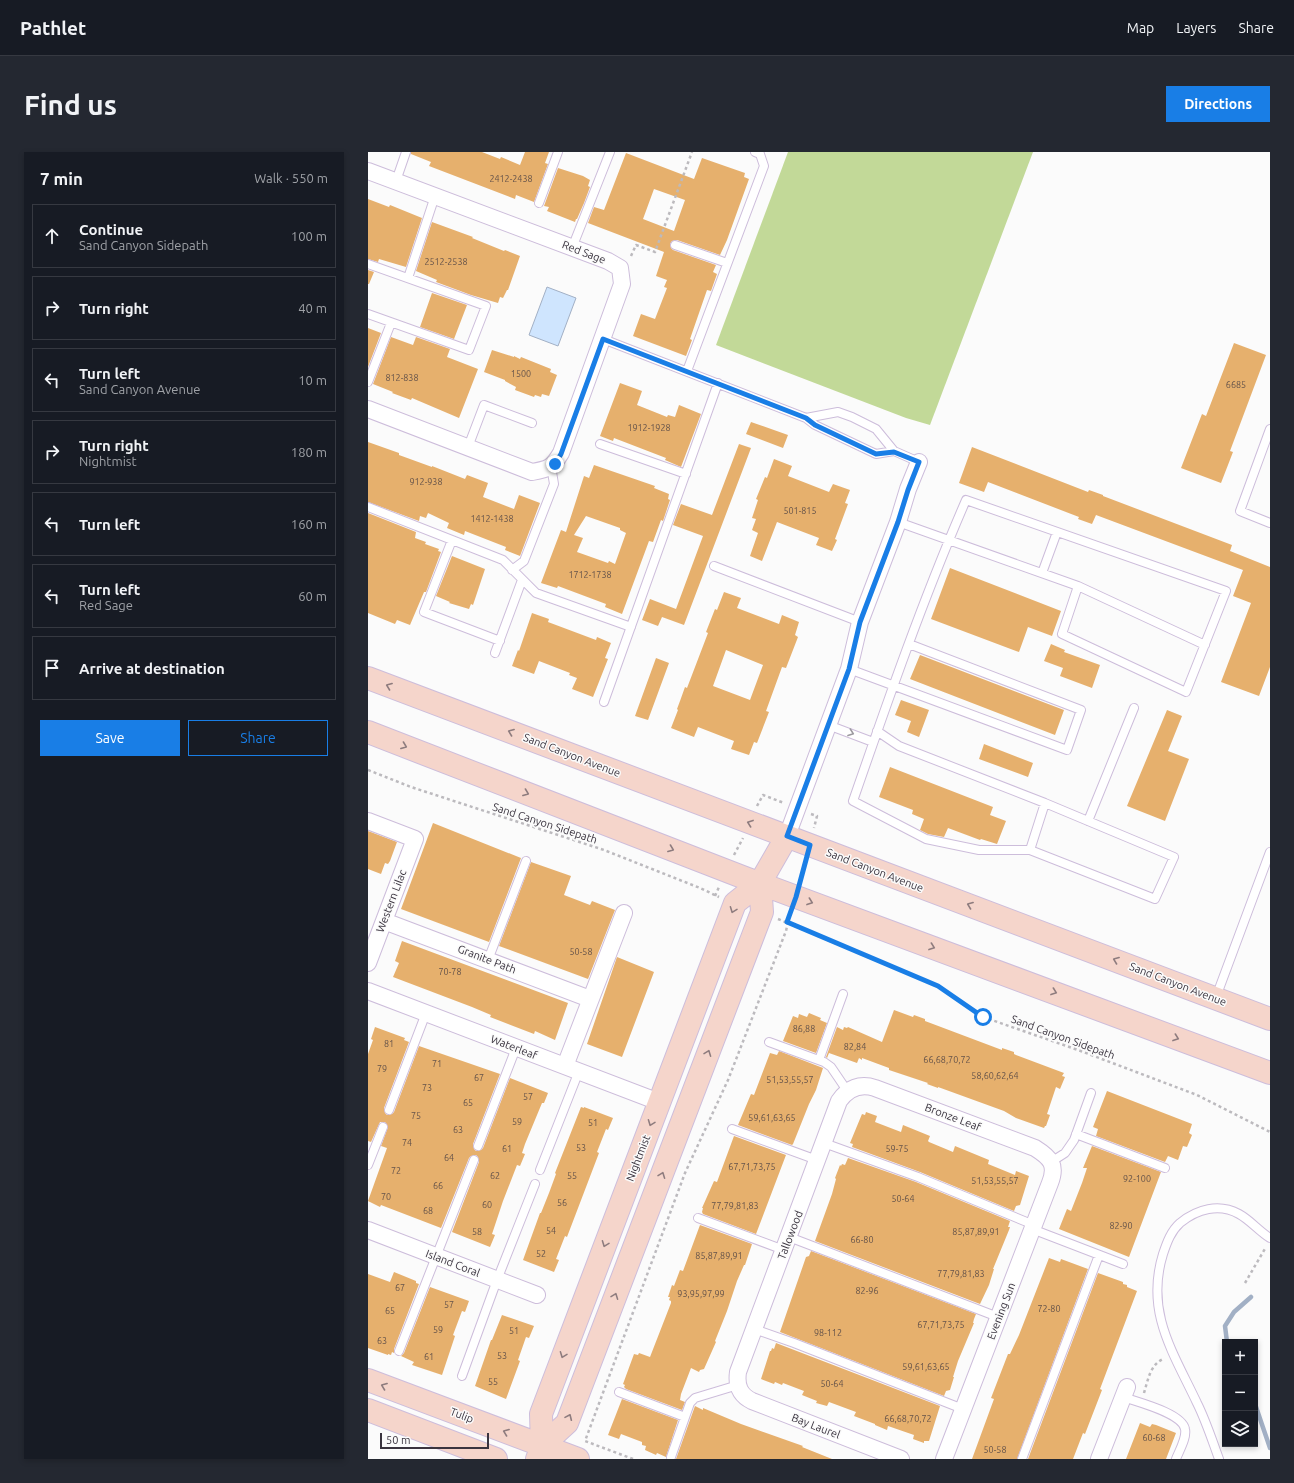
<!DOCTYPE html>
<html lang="en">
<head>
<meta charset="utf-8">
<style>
  body { margin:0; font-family:Ubuntu,sans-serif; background:#242831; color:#f1f3f6 }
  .controls { position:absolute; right:12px; bottom:12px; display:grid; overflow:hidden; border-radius:0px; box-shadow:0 2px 6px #0003 }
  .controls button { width:36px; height:36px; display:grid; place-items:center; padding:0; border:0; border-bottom:1px solid #363941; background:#171b24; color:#f1f3f6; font:20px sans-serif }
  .scale { position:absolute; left:12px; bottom:10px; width:109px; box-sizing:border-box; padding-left:4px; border:2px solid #3a343f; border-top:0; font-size:11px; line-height:14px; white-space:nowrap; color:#3a343f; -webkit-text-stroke:3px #fbfbfb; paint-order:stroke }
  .stop { position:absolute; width:12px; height:12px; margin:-9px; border:3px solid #197ee6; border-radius:50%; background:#fff }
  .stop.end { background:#197ee6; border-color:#fff; box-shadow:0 1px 4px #0008 }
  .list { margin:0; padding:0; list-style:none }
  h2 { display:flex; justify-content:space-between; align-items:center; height:52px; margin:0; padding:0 16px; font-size:17px }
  h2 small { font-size:13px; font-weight:400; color:#9ea1a6 }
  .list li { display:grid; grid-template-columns:26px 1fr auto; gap:12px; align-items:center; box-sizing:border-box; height:64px; margin:0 8px 8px; padding:0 8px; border:1px solid #363941; border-radius:0px }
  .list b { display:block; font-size:15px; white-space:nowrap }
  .list p { margin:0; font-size:13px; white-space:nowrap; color:#9ea1a6 }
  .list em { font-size:13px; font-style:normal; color:#9ea1a6 }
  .actions { display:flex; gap:8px; padding:12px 16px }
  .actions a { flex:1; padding:9px 0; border:1px solid #197ee6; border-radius:0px; text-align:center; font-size:14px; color:#197ee6 }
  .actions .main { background:#197ee6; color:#fff }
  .icon { flex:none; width:22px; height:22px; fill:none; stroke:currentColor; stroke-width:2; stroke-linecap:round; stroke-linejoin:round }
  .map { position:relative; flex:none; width:902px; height:1307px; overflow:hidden; border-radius:0px }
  header { display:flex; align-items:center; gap:24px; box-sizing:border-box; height:56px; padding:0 20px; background:#171b24; border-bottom:1px solid #363941 }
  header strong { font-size:19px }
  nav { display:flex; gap:22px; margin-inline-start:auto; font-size:14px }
  .intro { display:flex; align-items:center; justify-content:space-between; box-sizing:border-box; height:96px; padding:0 24px }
  h1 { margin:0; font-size:28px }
  .button { padding:10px 18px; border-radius:0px; background:#197ee6; color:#fff; font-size:14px; font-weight:700 }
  main { display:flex; gap:24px; padding:0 24px }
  aside { flex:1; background:#171b24; border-radius:0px; box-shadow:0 2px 6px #0003 }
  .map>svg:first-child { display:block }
</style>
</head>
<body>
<header>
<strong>Pathlet</strong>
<nav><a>Map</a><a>Layers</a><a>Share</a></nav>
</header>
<div class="intro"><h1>Find us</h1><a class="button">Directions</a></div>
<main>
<aside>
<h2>7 min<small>Walk · 550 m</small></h2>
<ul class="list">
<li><svg class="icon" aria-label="ahead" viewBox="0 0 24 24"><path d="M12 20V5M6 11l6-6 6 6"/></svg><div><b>Continue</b><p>Sand Canyon Sidepath</p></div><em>100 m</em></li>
<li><svg class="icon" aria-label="right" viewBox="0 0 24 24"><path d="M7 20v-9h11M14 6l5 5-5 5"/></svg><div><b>Turn right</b></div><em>40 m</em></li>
<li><svg class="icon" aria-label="left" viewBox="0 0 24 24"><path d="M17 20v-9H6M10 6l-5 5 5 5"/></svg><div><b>Turn left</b><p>Sand Canyon Avenue</p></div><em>10 m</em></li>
<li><svg class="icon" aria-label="right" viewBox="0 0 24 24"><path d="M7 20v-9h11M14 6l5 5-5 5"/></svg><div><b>Turn right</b><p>Nightmist</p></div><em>180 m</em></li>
<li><svg class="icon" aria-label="left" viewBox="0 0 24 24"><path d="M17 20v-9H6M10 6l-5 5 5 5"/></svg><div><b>Turn left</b></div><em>160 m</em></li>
<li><svg class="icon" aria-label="left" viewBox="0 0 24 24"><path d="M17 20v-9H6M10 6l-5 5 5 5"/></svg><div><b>Turn left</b><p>Red Sage</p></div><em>60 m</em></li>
<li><svg class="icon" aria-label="arrive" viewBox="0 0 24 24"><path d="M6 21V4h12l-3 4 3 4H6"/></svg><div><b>Arrive at destination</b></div></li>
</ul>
<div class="actions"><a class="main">Save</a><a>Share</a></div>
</aside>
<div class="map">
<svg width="902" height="1307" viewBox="0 0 902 1307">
  <rect width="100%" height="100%" fill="#fbfbfb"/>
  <!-- green -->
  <path fill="#c2d998" d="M420 0H665L562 273 538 266 348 193Z"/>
  <!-- water -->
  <path fill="#cfe5fe" stroke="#a2b0c5" d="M179 135 208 146 190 194 161 183Z"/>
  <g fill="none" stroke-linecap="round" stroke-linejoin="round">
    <!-- stream -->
    <path stroke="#a2b0c5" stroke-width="4.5" d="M859 1190 857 1174 866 1160 883 1145
      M887 1252 902 1296"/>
  </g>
  <!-- building -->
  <path fill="#e6b06d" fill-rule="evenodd" d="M43 0H114L132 7 133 5 152 13 157 0H181L177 11 180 12 166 50 148 43 147 47 61 14 63 10 43 2Z
    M258 1 326 27 334 6 377 21 376 25 381 27 359 88 352 103 309 88 304 89 302 92 303 96 305 98 348 113 345 120 349 122 343 139 339 138 322 187 324 188 318 204 265 184 273 162 287 167 299 136 296 135 299 128 288 124 296 100 220 71 226 55 236 58ZM286 37 317 48 306 79 275 67Z
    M190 16 215 24 222 28 220 34 222 35 216 51 209 67H208L207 70 179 59 181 55 176 54Z
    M0 47 21 55 22 53 54 66 38 115 11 107 10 110 0 107Z
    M64 70 105 85 104 86 136 99 137 98 152 104 140 138H139L135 146 132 145 130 151 103 143 68 130 69 128 48 119Z
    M0 118 6 120 1 132H0Z
    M64 141 99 153 86 187 52 175Z
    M0 176 13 181 0 215Z
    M23 185 45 193 48 185 82 197 79 205 110 217 91 266 44 246 43 248 24 241 25 240 5 232Z
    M866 191 898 203 862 299 865 300 853 331 813 316 834 262 838 264Z
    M124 198 146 205V204L152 207 153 205 183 217 182 220 189 223 181 244 174 242 173 245 167 243 166 245 147 238 148 235 137 229V228L116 220Z
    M252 231 274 239 269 253 299 265 300 263 307 265 311 253 333 262 313 315 297 308 298 306 246 286 245 289 232 284Z
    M383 270 420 283 415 296 378 282Z
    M0 290 31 301V303L64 315V314L97 327 99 323 120 331 115 345 146 357 151 343 172 351 152 404 137 398 138 395 97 379 96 383 79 376 81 371 60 361 58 366 52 364 51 369 0 350Z
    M371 292 383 296 316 473 294 465 290 474 274 468 282 447 308 457 335 384 305 373 313 352 344 363Z
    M604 295 720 340 721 338 735 343V344L864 393 862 399 902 415V515L891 544 853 530 883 451 865 444 875 418 728 363 724 372 710 367 711 365 620 330 616 340 591 331Z
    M406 307 424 314 420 324 461 340 465 332 482 338 477 351 480 352 467 387 469 388 464 399 448 393 451 386 409 370 394 409 382 404 390 381 384 378 388 367 384 366 390 348 388 347 397 325 399 326Z
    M226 313 287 334 286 336 301 342 300 347 302 348 295 369 293 368 285 390 281 389 254 462 237 455 238 452 190 434 189 436 173 431 193 378 198 380 216 324 221 326ZM218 364 252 376V378L258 381 247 412 241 409 240 411 209 400 215 386 206 383Z
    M0 361 48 380 47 386 58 390 57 392 71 397 70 399 73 400 58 440H56L42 473 29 468 27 472 0 461Z
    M84 404 117 417 105 453 103 452 101 457 81 451 82 450 68 444Z
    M582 416 693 459 684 484 660 475 651 500 563 467Z
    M356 440 373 446 369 456 411 472 414 463 431 470 427 483 430 485 418 516 414 515 398 559 401 560 389 591 386 590 381 603 363 597 366 589 330 575 326 585 303 576 310 558 309 557 312 549 317 535 319 536 340 481 338 480 347 457 349 458ZM358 498 395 513 382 548 345 534Z
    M164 461 181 467 180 470 228 488 229 485 243 491 237 506 240 507 225 545 204 537 209 526 201 523 202 521 171 509 166 522 144 514 150 498 151 499Z
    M683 492 697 498 696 500 732 513 724 536 692 524 695 516 676 509Z
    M552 503 696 558 687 583 542 527Z
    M288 506 301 511 280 568 267 564Z
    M533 548 561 558 551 585 539 580 543 569 527 563Z
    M799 558 814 564 800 599 821 607 797 669 759 654Z
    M616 592 665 611 660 625 611 607Z
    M522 615 625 655 622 663 638 669 629 692 613 687 612 688 580 676 576 685 560 682 552 678 556 667 544 662 545 658 511 645Z
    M65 671 153 706 121 790 33 757Z
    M0 679 29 690 22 709 20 712 17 711 13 722 0 717Z
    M163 710 203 724 196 743 222 753 224 749 247 758 220 827 131 794Z
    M34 789 200 851 187 888 167 879 166 882 122 865 123 863 104 855 25 825 31 811 27 809Z
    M249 805 286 820 254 905 219 892Z
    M526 858 545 865 546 863 557 867V869L634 898V896L646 900V902L648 903 696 921 694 924 697 925 692 937 688 935 679 962 682 963 678 974H677L676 976 648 966 636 959 570 935V936L559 932 560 931 521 918V916L494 906V908L491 906 489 911 461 901 459 906 458 905 469 875 475 878 476 875 479 876 480 875 514 890Z
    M441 861 453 866 452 868 459 871 448 901 415 889 425 864 430 866 431 862 439 865Z
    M7 875 37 886 36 888 41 890 16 956 17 961 19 963 24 962 26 960 51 894 132 922 105 992 106 997 108 999 113 998 115 996 142 926 180 941 176 951H174L157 992 154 1001 157 1002 152 1014 149 1013 135 1049 124 1082 127 1083 122 1095 84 1080 111 1010 110 1005 108 1003 103 1004 101 1006 73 1076 13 1053 12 1055 0 1049 19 996 13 994 20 975 17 970H12L3 990 0 989V902L5 888 3 887Z
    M411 899 455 916 448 938 441 952 425 992 424 993 370 973 383 942 386 943 402 901 409 903Z
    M739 939 824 972 821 981 824 983 819 995 815 994 810 1008 800 1004 797 1010 728 984 730 977 725 975Z
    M213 955 216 956V955L245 966 240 978 238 977 229 1000 231 1001 199 1085 197 1084 188 1107 191 1108 186 1120 155 1108 172 1061H173L181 1041 188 1022 187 1021Z
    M498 960 509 964 507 970 533 980 535 973 562 984 560 989 561 990 585 1000 587 994 621 1008 620 1012 647 1023 648 1019 661 1024 652 1053 648 1054 646 1059 552 1020 484 995 485 992 482 991 494 962 497 963Z
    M366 984 418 1003 388 1082 335 1062 334 1060 335 1056H334L346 1029 349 1030Z
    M724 994 793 1020 761 1105 691 1077 699 1057 703 1059 714 1031 719 1016H715Z
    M480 1006 548 1030 642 1069 640 1075H642L641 1078 625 1117H626L621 1133 612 1152 447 1089 464 1042 468 1027 467 1026 472 1013 473 1014 474 1012 477 1013Z
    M332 1073 384 1092 377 1113H376L369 1129 359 1159 347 1189 348 1190 336 1217 332 1218 331 1220 323 1216 313 1242 312 1248 317 1250 314 1258 258 1237 256 1235 257 1233 255 1232 266 1202 270 1203 271 1201 282 1205 303 1151V1149L301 1148 302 1145H300L304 1133 306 1134 312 1118 315 1119Z
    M443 1099 608 1162 606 1167 605 1171H606L590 1209 585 1225H586L582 1238 578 1239 576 1244 412 1180 438 1105 441 1104Z
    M681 1106 692 1110 693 1107 720 1117 649 1307H604L626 1247 623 1246 640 1202H642L651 1183Z
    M26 1120 48 1129V1131L51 1132 26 1197V1201L24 1200 23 1203 20 1202V1203L0 1196V1122L22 1130Z
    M730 1121 755 1130V1132L759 1133V1135L769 1139 732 1237 734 1238 717 1282 715 1281 705 1307H660Z
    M62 1135 101 1149 97 1160 94 1159 85 1183 87 1184 74 1223 44 1213 46 1210 33 1204 36 1201Z
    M134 1163 166 1174 161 1186 158 1185 150 1208 152 1209 138 1247 107 1234 123 1188H124Z
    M408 1191 572 1254 561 1289H556V1291L545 1287 546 1283 520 1274 519 1278 507 1273V1272L486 1264 488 1260 461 1250 459 1254 448 1251 449 1249 434 1243 436 1239 415 1231 414 1233 407 1230 406 1232 393 1227 402 1199H403L404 1196 406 1197Z
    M254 1247 310 1268 298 1305 289 1301 288 1303 277 1298 278 1294 274 1293V1290L253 1282 251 1287 240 1283Z
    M327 1254 335 1258V1256L373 1272 435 1294 434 1295 464 1307H308Z
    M772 1271 782 1275 784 1272 788 1273 808 1281 798 1307H758Z"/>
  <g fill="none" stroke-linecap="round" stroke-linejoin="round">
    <!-- lane casing -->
    <g stroke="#cdbddb" stroke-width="10">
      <path id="lane" d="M28 29 38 0
        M171 51 190 0
        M307 93 359 111
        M204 96 242 0
        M0 112 118 154 101 198 0 162
        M40 126 67 44
        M235 187 438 266
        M319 219 396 14 392 2 387 0
        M0 230 23 171
        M470 260 484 265 508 277 526 299 508 302 447 273 438 266Z
        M902 277 872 359 902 371
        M232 292 318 322
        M100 295 116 253 164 271
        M526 299 551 310
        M0 355 135 408 168 441 263 475
        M84 388 56 460 132 489
        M346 414 492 470
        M144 418 156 409 186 332 183 314
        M674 421 689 380
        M710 434 837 493
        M127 501 154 428
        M481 517 699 598 713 558 541 492
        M236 550 350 231
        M460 573 505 590
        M509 579 531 594 677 651 806 705 787 747 662 698H611L558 687 485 649C520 548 555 447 598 348L858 439 818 540 694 482 710 434 530 370
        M720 669 766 556
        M662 698 677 651
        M120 808 158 709
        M848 845 902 700
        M401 890 456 910 463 915 480 940
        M451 908 475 842
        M21 958 58 861
        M364 977 449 1008
        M708 982 797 1016
        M456 991 550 1025 666 1073
        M110 994 148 896
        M683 1010 697 1001 706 988 723 941
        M0 1013 15 975
        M172 1018 211 919
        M330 1066 416 1098
        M664 1077 755 1112
        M421 1085 630 1165
        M386 1177 426 1191 595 1257
        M31 1199 106 1008
        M94 1224 129 1128 167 1032
        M251 1240 317 1265
        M755 1245C769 1250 814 1261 817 1277 819 1286 811 1299 808 1307
        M303 1305 322 1251 327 1246 370 1233
        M654 1307 731 1103
        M851 1307C844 1288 838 1269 829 1251 805 1200 777 1160 795 1102 799 1090 803 1079 812 1071 829 1057 851 1051 871 1062 882 1068 891 1079 902 1086"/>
    </g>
    <!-- street casing -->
    <g stroke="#cdbddb" stroke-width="18">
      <path id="street" d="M0 19 240 109 252 116 254 132 193 301C184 316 181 317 164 320L0 257
        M0 669 47 687 0 811
        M419 684 481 517 492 470 530 370 540 337 551 310
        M16 769 222 847
        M0 839 291 950
        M197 914 256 761
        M0 1078 169 1143
        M533 1307 384 1249C372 1243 368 1234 370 1220L471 949C480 936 492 931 507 936L667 996C683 1006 689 1013 682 1031L576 1307
        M731 1307 759 1235"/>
    </g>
    <!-- secondary casing -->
    <g stroke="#cdbddb" stroke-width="24">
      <path id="secondary" d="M0 526 902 867
        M0 580 377 726 902 921
        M0 1228 210 1307
        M0 1258 128 1307
        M174 1294 199 1271 394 760 392 731
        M169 1307 174 1294 173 1262 367 751 392 731 419 684"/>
    </g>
    <!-- path -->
    <path stroke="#bcbabe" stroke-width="2.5" stroke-dasharray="3 3" stroke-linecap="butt" d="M263 104 268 93 287 100 324 0
      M0 618 43 635 236 698 332 736 351 745
      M389 654 395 643 416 651
      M443 662 449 664 446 676
      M366 703 375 686
      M433 728 438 710
      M347 744 351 735
      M410 767 571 835 615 865 710 898 829 943 902 980
      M877 1131 898 1095
      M776 1241C780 1228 782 1213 795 1207
      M265 1307 217 1289 317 1021 360 928 418 779 422 761"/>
    <!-- lane -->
    <use href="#lane" stroke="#fff" stroke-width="8"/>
    <!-- street -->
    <use href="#street" stroke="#fff" stroke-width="16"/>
    <!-- secondary -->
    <use href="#secondary" stroke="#f5d5cb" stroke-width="22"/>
  </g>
  <!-- one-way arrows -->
  <defs><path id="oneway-chevron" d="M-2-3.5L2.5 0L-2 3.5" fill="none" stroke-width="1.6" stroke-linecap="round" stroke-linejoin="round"/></defs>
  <g stroke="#8e7c7e">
    <use href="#oneway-chevron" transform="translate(21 534) rotate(-159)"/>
    <use href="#oneway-chevron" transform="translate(143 580) rotate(-159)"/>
    <use href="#oneway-chevron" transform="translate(36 594) rotate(21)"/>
    <use href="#oneway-chevron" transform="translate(158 641) rotate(21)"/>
    <use href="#oneway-chevron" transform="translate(382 671) rotate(-160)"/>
    <use href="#oneway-chevron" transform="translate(303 697) rotate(21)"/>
    <use href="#oneway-chevron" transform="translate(442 750) rotate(20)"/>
    <use href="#oneway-chevron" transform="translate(602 753) rotate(-159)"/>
    <use href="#oneway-chevron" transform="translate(365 758) rotate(111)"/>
    <use href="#oneway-chevron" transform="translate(564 795) rotate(20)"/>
    <use href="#oneway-chevron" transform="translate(748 808) rotate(-159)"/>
    <use href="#oneway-chevron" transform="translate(686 840) rotate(20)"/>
    <use href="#oneway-chevron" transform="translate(808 886) rotate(20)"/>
    <use href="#oneway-chevron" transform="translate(340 901) rotate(-69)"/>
    <use href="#oneway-chevron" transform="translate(283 971) rotate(111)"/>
    <use href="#oneway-chevron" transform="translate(294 1023) rotate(-69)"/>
    <use href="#oneway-chevron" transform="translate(237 1092) rotate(111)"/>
    <use href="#oneway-chevron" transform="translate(247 1144) rotate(-69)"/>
    <use href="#oneway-chevron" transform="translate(195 1203) rotate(111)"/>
    <use href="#oneway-chevron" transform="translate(16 1234) rotate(-159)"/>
    <use href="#oneway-chevron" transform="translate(201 1265) rotate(-66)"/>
    <use href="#oneway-chevron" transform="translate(138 1280) rotate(-159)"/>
  </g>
  <use stroke="#9c9a9f" href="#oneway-chevron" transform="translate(483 581) rotate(20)"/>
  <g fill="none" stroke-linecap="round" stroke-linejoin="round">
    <!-- route -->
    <path stroke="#197ee6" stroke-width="5" d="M187 312 193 302 235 187 438 266 447 273 508 302 526 300 551 310 540 338 530 370 492 470 481 517 419 684 442 693 428 745 419 770 570 834 615 865"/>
  </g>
  <g text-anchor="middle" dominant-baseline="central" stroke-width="3" stroke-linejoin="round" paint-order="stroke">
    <!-- number labels -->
    <g font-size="9" fill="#65534a">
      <text x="143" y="27">2412-2438</text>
      <text x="78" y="110">2512-2538</text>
      <text x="153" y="222">1500</text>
      <text x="34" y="226">812-838</text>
      <text x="868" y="233">6685</text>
      <text x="281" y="276">1912-1928</text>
      <text x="58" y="330">912-938</text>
      <text x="432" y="359">501-815</text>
      <text x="124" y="367">1412-1438</text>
      <text x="222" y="423">1712-1738</text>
      <text x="213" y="800">50-58</text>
      <text x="82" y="820">70-78</text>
      <text x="436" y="877">86,88</text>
      <text x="21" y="892">81</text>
      <text x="487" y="895">82,84</text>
      <text x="579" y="908">66,68,70,72</text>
      <text x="69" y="912">71</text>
      <text x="14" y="917">79</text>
      <text x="627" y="924">58,60,62,64</text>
      <text x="111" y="926">67</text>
      <text x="422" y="928">51,53,55,57</text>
      <text x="59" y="936">73</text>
      <text x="160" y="945">57</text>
      <text x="100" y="951">65</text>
      <text x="48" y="964">75</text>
      <text x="404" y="966">59,61,63,65</text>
      <text x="149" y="970">59</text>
      <text x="225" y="971">51</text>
      <text x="90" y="978">63</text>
      <text x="39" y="991">74</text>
      <text x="213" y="996">53</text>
      <text x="139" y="997">61</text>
      <text x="529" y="997">59-75</text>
      <text x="81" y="1006">64</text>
      <text x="384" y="1015">67,71,73,75</text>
      <text x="28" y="1019">72</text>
      <text x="127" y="1024">62</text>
      <text x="204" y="1024">55</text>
      <text x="769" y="1027">92-100</text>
      <text x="627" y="1029">51,53,55,57</text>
      <text x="70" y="1034">66</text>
      <text x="18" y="1045">70</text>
      <text x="535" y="1047">50-64</text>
      <text x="194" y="1051">56</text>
      <text x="119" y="1053">60</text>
      <text x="367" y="1054">77,79,81,83</text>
      <text x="60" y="1059">68</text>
      <text x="753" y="1074">82-90</text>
      <text x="183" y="1079">54</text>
      <text x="109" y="1080">58</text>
      <text x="608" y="1080">85,87,89,91</text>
      <text x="494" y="1088">66-80</text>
      <text x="173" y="1102">52</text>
      <text x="351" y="1104">85,87,89,91</text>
      <text x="593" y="1122">77,79,81,83</text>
      <text x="32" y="1136">67</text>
      <text x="499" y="1139">82-96</text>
      <text x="333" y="1142">93,95,97,99</text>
      <text x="81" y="1153">57</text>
      <text x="681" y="1157">72-80</text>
      <text x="22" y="1159">65</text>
      <text x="573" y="1173">67,71,73,75</text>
      <text x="70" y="1178">59</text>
      <text x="146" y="1179">51</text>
      <text x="460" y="1181">98-112</text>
      <text x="14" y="1189">63</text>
      <text x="134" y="1204">53</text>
      <text x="61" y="1205">61</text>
      <text x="558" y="1215">59,61,63,65</text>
      <text x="125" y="1230">55</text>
      <text x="464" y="1232">50-64</text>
      <text x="540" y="1267">66,68,70,72</text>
      <text x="786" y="1286">60-68</text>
      <text x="627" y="1298">50-58</text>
    </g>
    <!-- street labels -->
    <g font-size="11" fill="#3a343f" stroke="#fbfbfb">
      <text transform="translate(216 100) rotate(21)">Red Sage</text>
      <text transform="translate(204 603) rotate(21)">Sand Canyon Avenue</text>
      <text transform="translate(177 671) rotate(18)">Sand Canyon Sidepath</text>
      <text transform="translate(507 718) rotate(21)">Sand Canyon Avenue</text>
      <text transform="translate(23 749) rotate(-69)">Western Lilac</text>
      <text transform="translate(119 807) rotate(21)">Granite Path</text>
      <text transform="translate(810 832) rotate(21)">Sand Canyon Avenue</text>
      <text transform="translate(695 885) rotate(20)">Sand Canyon Sidepath</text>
      <text transform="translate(146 895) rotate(21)">Waterleaf</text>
      <text transform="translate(585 965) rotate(21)">Bronze Leaf</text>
      <text transform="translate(270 1006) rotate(-69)">Nightmist</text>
      <text transform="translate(422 1083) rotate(-69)">Tallowood</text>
      <text transform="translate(85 1111) rotate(21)">Island Coral</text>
      <text transform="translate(633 1159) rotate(-69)">Evening Sun</text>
      <text transform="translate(94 1263) rotate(21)">Tulip</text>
      <text transform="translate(448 1274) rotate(21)">Bay Laurel</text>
    </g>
  </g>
</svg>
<div class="controls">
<button>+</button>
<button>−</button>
<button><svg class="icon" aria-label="layers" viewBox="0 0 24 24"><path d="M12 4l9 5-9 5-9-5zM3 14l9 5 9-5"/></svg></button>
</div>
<div class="scale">50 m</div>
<div class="stop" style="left:615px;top:865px"></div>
<div class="stop end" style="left:187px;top:312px"></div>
</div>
</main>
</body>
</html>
